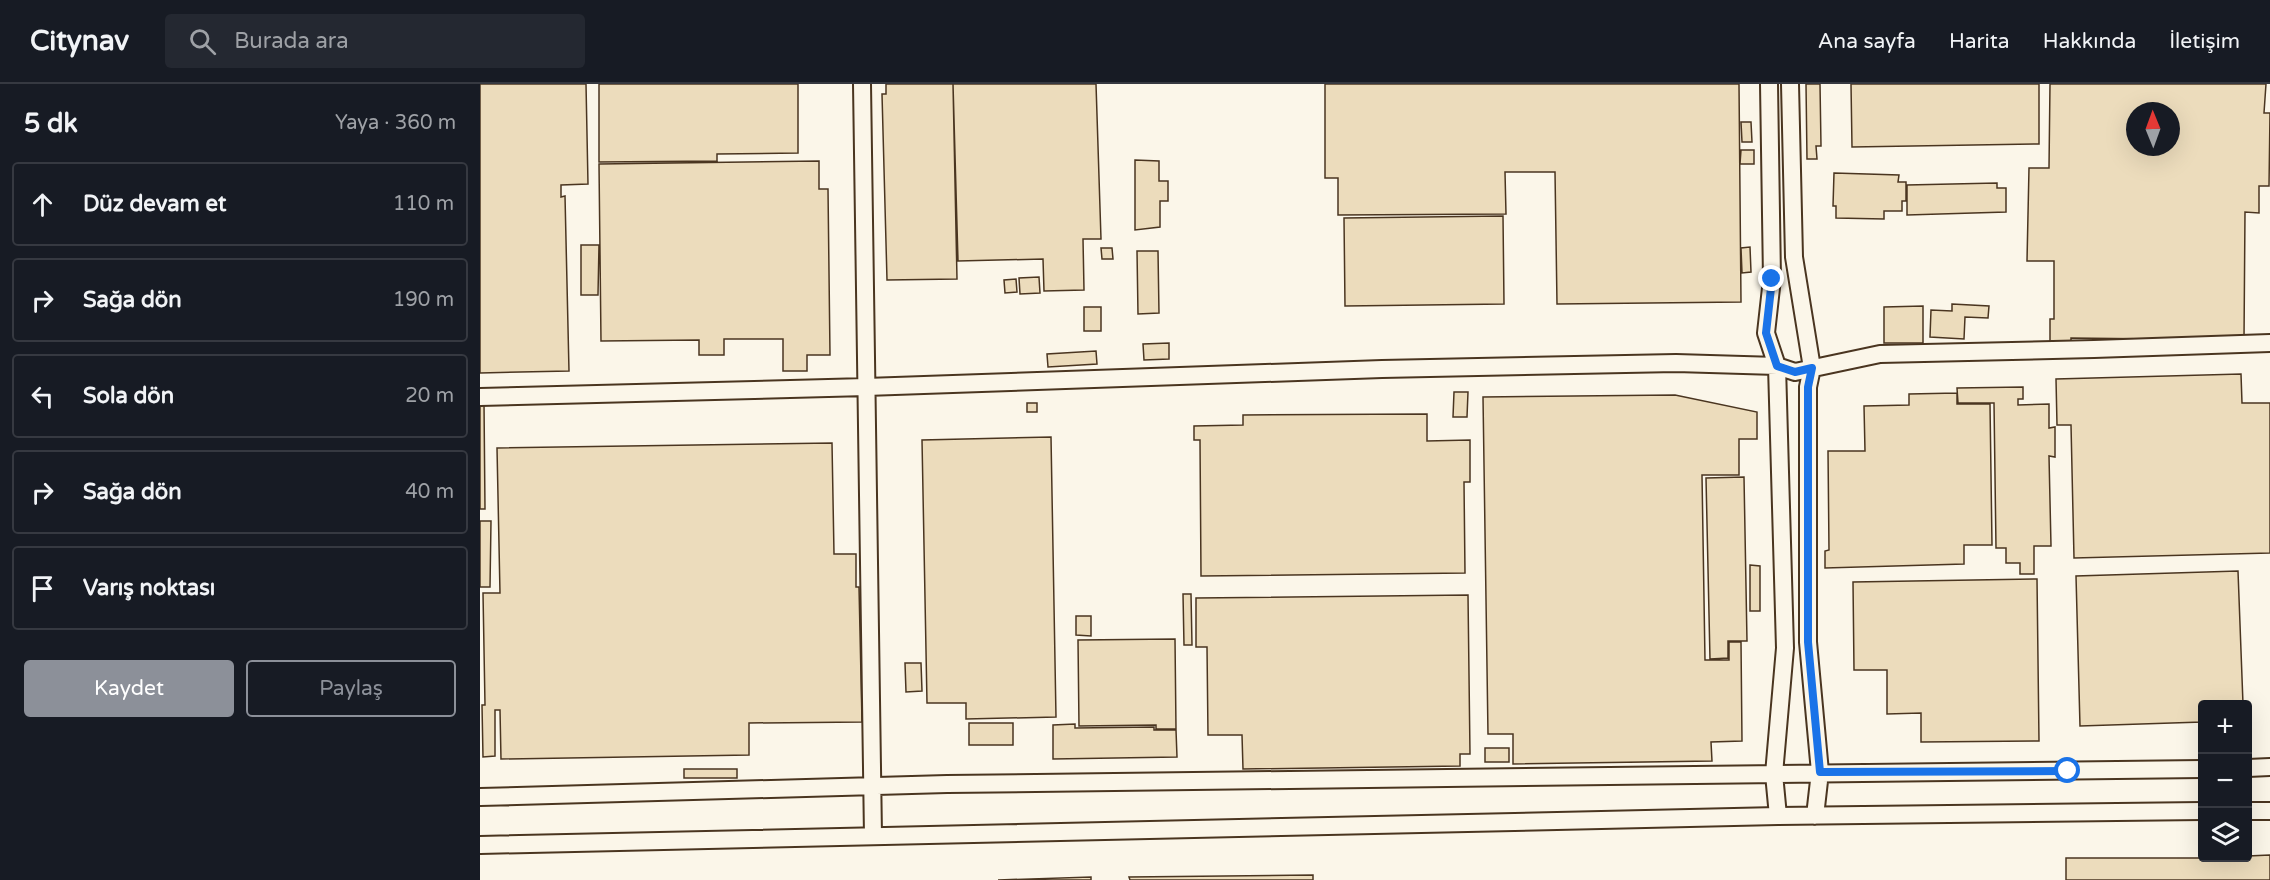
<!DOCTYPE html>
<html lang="tr">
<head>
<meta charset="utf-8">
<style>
  body { margin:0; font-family:"Varela Round",sans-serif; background:#242831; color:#f1f3f6 }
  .controls { position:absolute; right:18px; bottom:18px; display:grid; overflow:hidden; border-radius:6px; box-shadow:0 6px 24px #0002 }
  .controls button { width:54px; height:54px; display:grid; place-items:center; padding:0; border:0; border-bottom:2px solid #363941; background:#171b24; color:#f1f3f6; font:30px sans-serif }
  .compass { position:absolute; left:1646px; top:18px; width:54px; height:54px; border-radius:50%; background:#171b24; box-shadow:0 6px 24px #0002; rotate:359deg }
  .stop { position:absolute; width:18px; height:18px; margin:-14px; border:4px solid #1a73e8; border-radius:50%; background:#fff }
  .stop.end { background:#1a73e8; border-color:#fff; box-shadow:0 2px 6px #0008 }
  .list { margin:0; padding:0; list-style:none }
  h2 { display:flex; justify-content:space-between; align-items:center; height:78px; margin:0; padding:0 24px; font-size:26px }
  h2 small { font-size:20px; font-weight:400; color:#9ea1a6 }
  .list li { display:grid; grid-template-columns:39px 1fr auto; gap:18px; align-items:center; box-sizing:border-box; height:84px; margin:0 12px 12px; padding:0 12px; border:2px solid #363941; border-radius:6px }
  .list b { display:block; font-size:22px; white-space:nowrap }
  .list em { font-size:20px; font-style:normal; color:#9ea1a6 }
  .actions { display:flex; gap:12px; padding:18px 24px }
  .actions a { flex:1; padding:14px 0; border:2px solid #8c9099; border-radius:6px; text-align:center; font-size:21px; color:#8c9099 }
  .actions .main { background:#8c9099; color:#fff }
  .icon { flex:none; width:33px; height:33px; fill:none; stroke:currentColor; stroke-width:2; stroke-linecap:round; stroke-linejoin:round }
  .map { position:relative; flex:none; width:1790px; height:796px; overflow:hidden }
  header { display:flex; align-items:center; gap:36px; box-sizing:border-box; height:84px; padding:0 30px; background:#171b24; border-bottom:2px solid #363941 }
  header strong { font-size:28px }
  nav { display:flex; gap:33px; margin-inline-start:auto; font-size:21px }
  .search { width:420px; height:54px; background:#242831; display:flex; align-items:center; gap:15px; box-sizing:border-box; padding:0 21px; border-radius:6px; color:#9ea1a6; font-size:22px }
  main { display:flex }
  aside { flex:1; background:#171b24 }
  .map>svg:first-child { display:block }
</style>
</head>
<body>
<header>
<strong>Citynav</strong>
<div class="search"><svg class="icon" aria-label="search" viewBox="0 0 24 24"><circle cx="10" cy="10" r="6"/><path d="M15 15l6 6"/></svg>Burada ara</div>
<nav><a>Ana sayfa</a><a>Harita</a><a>Hakkında</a><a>İletişim</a></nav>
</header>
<main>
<aside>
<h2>5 dk<small>Yaya · 360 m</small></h2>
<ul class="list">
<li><svg class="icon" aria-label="ahead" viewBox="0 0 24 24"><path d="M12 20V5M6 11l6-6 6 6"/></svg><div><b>Düz devam et</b></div><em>110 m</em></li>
<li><svg class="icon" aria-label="right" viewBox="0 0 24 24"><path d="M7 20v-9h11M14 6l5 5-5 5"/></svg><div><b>Sağa dön</b></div><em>190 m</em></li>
<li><svg class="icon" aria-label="left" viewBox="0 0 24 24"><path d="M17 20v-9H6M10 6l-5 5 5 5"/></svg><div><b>Sola dön</b></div><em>20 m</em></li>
<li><svg class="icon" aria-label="right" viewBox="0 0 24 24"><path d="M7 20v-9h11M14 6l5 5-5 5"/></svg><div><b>Sağa dön</b></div><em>40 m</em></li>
<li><svg class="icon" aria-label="arrive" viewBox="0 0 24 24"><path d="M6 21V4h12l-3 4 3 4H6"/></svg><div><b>Varış noktası</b></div></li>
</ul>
<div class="actions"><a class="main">Kaydet</a><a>Paylaş</a></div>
</aside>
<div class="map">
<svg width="1790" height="796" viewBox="0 0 1790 796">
  <rect width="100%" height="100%" fill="#fbf6e9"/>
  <!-- building -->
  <path fill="#ecdcbc" stroke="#4a3520" stroke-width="1.5" fill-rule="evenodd" d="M0 0H106L108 100 81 101V113L85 112 89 287 0 289Z
    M119 0H318V69L237 70V77L119 78Z
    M406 0H473L477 195 407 196 402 10H406Z
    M473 0H616L621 155H603L604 206 564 207 563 175 478 177Z
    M845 0H1259L1261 218 1077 220 1075 88H1025L1026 130 858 131V94H845Z
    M1326 0H1340L1341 62H1336L1337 75H1327Z
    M1371 0H1559V60L1372 63Z
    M1570 0H1786L1784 29H1790L1789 102H1779V129L1765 128 1764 256 1591 254V262H1570V235H1574V177H1547L1549 84H1569ZM1655 27H1691V63H1655Z
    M1261 38H1271L1272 58H1262Z
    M1261 66H1274V80H1260Z
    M655 76 679 77V97H688V117H680V143L655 146Z
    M339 77V105H348L350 271H327V287H303V255H244V271H219V256L121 257 119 80Z
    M1354 89 1419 91 1418 98H1426V117H1422V127H1404V135L1356 134V122H1353Z
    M1517 99V104H1526V128L1427 131V101Z
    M1023 132 1024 220 865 222 864 134Z
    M101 161H119L118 211H101Z
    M1270 163 1271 188 1262 189 1261 164Z
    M621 164H632L633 175H622Z
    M657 167H678L679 229 658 230Z
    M559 193 560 209 540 210 539 194Z
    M536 195 537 208 525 209 524 196Z
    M1472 220 1509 222 1508 234 1485 233 1484 255 1450 253 1451 226 1472 227Z
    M1443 222V259H1404V223Z
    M604 223H621V247H604Z
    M689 259V275L664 276 663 260Z
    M616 267 617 280 568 283 567 270Z
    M1761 290 1762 319H1790V469L1594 474 1591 341H1577L1576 295Z
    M1543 303V315H1538V321L1569 320V344L1575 343V373L1569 372 1571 462H1554V490H1540V479H1526V464H1516L1514 319H1478L1477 304Z
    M974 308H988L987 333H973Z
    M1477 309V320H1510L1512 461H1484V480L1345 484V467L1349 466 1348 367H1385L1384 322 1429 321V310Z
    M1195 311 1277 328V355H1259V391H1222L1225 576H1249V558H1261L1262 657 1231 658 1232 677 1033 680V650H1008L1003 313Z
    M0 319H4L5 425H0Z
    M547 319H557V328H547Z
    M947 330V357L990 356V398H984L985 489 721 492 720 356H714V342L763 341V331Z
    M571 353 576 633 486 635V619H447L442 356Z
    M352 359 354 470H376V503H379L382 638 269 639V671L21 675 20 626H15V672L3 673 2 621H5L3 509H20L17 364Z
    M1264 393 1267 557H1248V574L1230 575 1226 394Z
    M0 437H11L10 503H0Z
    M1270 481 1280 482V527H1270Z
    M1758 487 1763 620H1722V638L1600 642 1596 492Z
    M1557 495 1559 657 1441 658V629L1407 630V586H1374L1373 498Z
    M703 510H711L712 561H704Z
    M988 511 990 670H980V682L763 685 762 651H728L727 563H716V514Z
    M596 532H611V552L596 551Z
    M695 555 696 645H676V641L599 642 598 556Z
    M425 579H441L442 607 426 608Z
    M489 639H533V661H489Z
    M595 640V644L674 643V646H696L697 673 573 675V641Z
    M1005 664H1029V678H1005Z
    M204 685H257V694H204Z
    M1790 771V796H1586V774H1768V772Z
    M833 791V796H650L649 793Z
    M611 793V796H518Z"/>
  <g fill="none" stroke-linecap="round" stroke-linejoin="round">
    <!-- minor casing -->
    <g stroke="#4a3520" stroke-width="20">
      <path id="minor" d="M382 0 393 752
        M1289 0 1292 195 1286 249 1297 282 1305 564 1294 690 1298 732
        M1310 0 1314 173 1332 284 1328 303V558L1340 688 1335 732
        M0 313 386 303 902 285 1196 279 1297 282 1315 288 1400 270 1614 265 1790 259
        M1768 684 1790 683
        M0 713 467 700 1722 685
        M1768 727H1790
        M0 761 1298 732 1722 727"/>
    </g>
    <!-- minor -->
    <use href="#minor" stroke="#fbf6e9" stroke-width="16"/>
  </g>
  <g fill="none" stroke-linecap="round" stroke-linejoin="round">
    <!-- route -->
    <path stroke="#1a73e8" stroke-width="8" d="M1292 195 1286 249 1297 282 1315 288 1332 284 1328 303V558L1340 688 1588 687"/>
  </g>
</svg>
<div class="controls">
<button>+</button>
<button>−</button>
<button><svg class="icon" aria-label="layers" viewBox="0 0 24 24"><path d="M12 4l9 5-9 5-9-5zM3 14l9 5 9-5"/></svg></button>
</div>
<svg class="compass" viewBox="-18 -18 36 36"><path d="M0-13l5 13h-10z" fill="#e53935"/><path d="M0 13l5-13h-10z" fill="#9ea1a6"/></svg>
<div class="stop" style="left:1588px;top:687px"></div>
<div class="stop end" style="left:1292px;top:195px"></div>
</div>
</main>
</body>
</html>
